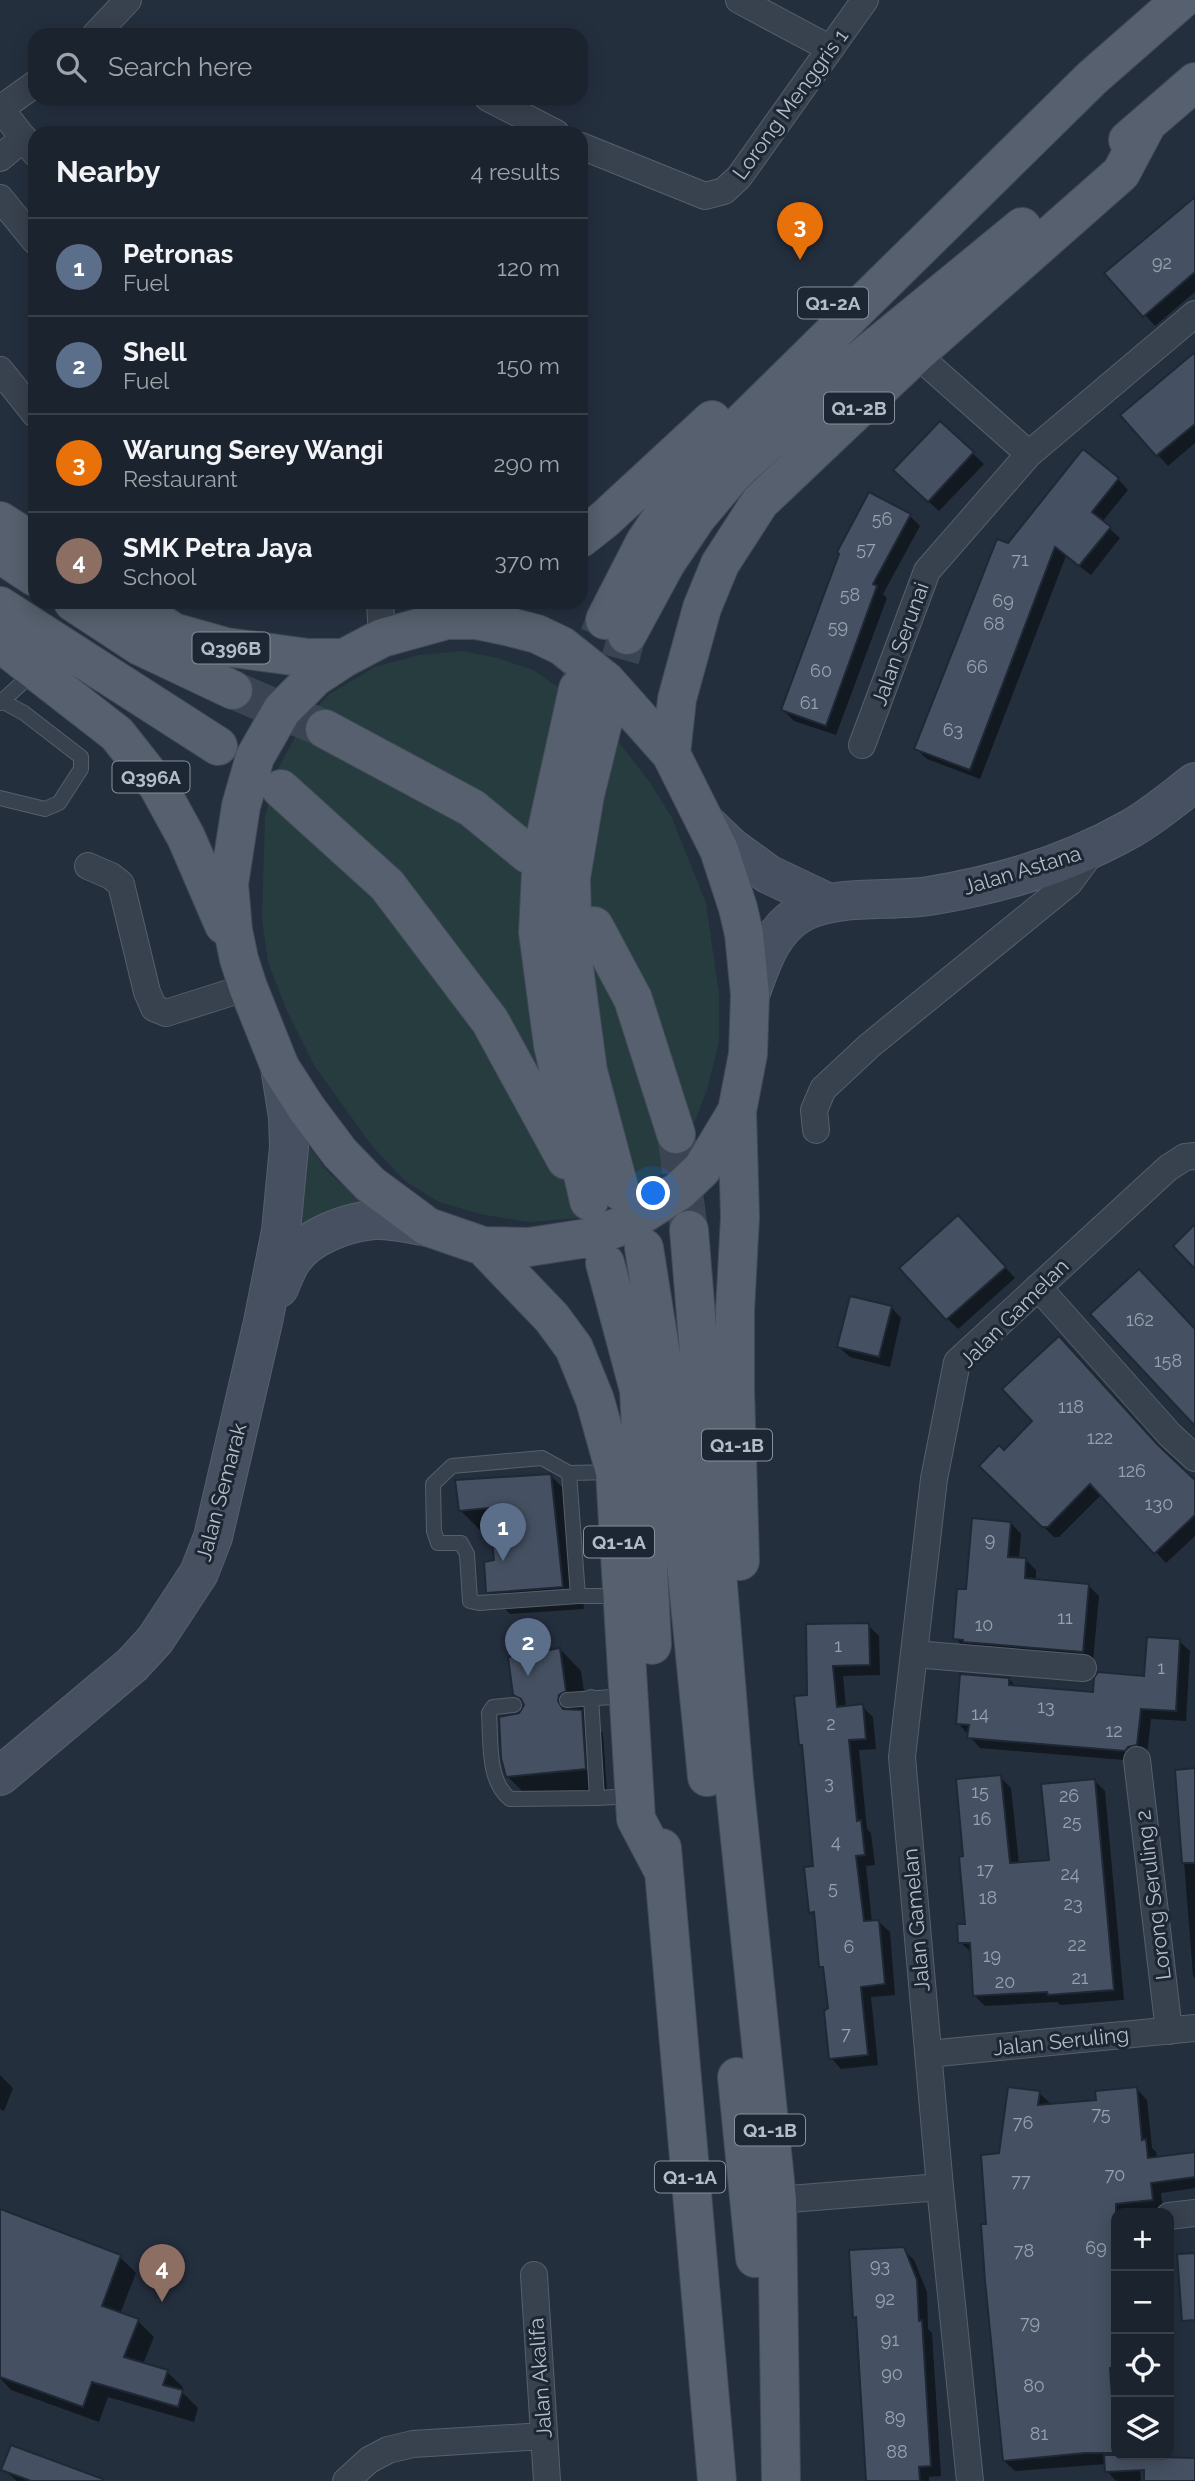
<!DOCTYPE html>
<html lang="en">
<head>
<meta charset="utf-8">
<style>
  body { margin:0; font-family:Raleway,sans-serif; background:#242b36; color:#f1f3f6 }
  .controls { position:absolute; right:21px; bottom:21px; display:grid; overflow:hidden; border-radius:14px; box-shadow:0 4px 18px #0003 }
  .controls button { width:63px; height:63px; display:grid; place-items:center; padding:0; border:0; border-bottom:2px solid #39404a; background:#1b232e; color:#f1f3f6; font:35px sans-serif }
  .you { position:absolute; left:654px; top:1194px; width:24px; height:24px; margin:-18px; border:5px solid #fff; border-radius:50%; background:#1a73e8; box-shadow:0 0 0 10px #1a73e833 }
  .badge { display:grid; place-items:center; width:46px; height:46px; border-radius:50%; background:#1a73e8; color:#fff; font-size:23px; font-weight:700 }
  .pin { position:absolute; translate:-50% -58px; filter:drop-shadow(0 2px 4px #0008) }
  .pin::after { content:''; position:absolute; top:37px; width:24px; height:21px; background:inherit; clip-path:polygon(0 0,100% 0,50% 100%) }
  .list { margin:0; padding:0; list-style:none }
  h2 { display:flex; justify-content:space-between; align-items:center; height:91px; margin:0; padding:0 28px; font-size:30px }
  h2 small { font-size:23px; font-weight:400; color:#a0a4aa }
  .list li { display:grid; grid-template-columns:46px 1fr auto; gap:21px; align-items:center; box-sizing:border-box; height:98px; padding:0 28px; border-top:2px solid #39404a }
  .list b { display:block; font-size:26px; white-space:nowrap }
  .list p { margin:0; font-size:23px; white-space:nowrap; color:#a0a4aa }
  .list em { font-size:23px; font-style:normal; color:#a0a4aa }
  .icon { flex:none; width:38px; height:38px; fill:none; stroke:currentColor; stroke-width:2; stroke-linecap:round; stroke-linejoin:round }
  .map { position:relative; flex:none; width:1195px; height:2481px; overflow:hidden }
  .search { position:absolute; background:#1b232e; box-shadow:0 4px 18px #0003; left:28px; top:28px; width:560px; height:77px; display:flex; align-items:center; gap:18px; box-sizing:border-box; padding:0 24px; border-radius:21px; color:#a0a4aa; font-size:26px }
  .panel { position:absolute; background:#1b232e; box-shadow:0 4px 18px #0003; left:28px; top:126px; width:560px; height:483px; border-radius:21px }
  .map>svg:first-child { display:block }
</style>
</head>
<body>
<div class="map">
<svg width="1195" height="2481" viewBox="0 0 1195 2481">
  <rect width="100%" height="100%" fill="#242f3e"/>
  <!-- green -->
  <path fill="#263c3f" d="M463 651 497 658 533 670 594 711 649 781 671 816 706 903 719 994V1042L707 1090 689 1136 666 1171 622 1201 579 1218 529 1222 480 1214 439 1202 405 1181 372 1146 314 1065 287 1011 268 962 262 919 265 817 277 771 302 724 328 695 375 667 419 655Z
    M304 1139 328 1172 370 1210 296 1236Z"/>
  <!-- shadow -->
  <path fill="#0007" d="M1195 197V292L1155 326 1107 273Z
    M1195 355V443L1168 466 1122 416Z
    M940 423 984 464 939 511 906 481Z
    M1118 479 1128 490 1102 522 1120 538 1091 575 1066 556 980 779 927 759 916 749 1008 545Z
    M910 516 920 526 883 594 887 598 836 735 794 721 783 710Z
    M969 1228 1015 1278 958 1329 947 1318Z
    M891 1307 901 1318 890 1367 850 1357 839 1347Z
    M1035 1421 1166 1455 1195 1483V1536L1166 1563 1102 1494 1059 1537H1054L981 1466 1004 1452Z
    M552 1477 573 1498 584 1609 510 1614 488 1592 496 1561 493 1531 482 1532 460 1510 457 1481Z
    M1011 1523 1021 1534 1019 1559 1026 1560 1036 1570V1581L1088 1585 1099 1596 1093 1662 966 1649 955 1638 968 1591Z
    M868 1625 879 1636 880 1675 843 1676 846 1708 862 1706 873 1717 876 1749 859 1750 867 1829 871 1833 875 1865 866 1866 872 1922H879L890 1932 895 1995 871 1997 878 2065 841 2069 831 2058 830 2009 826 1971 821 1966 816 1917 811 1912 815 1868 796 1698 809 1696 808 1626Z
    M1179 1641 1190 1651 1186 1721 1151 1719 1147 1755 1136 1761 980 1748 958 1723 1009 1679 1016 1687 1095 1694 1146 1678Z
    M560 1649 581 1671 587 1712 584 1714 603 1733 607 1791 529 1798 507 1776 520 1715 525 1705 514 1695Z
    M1195 1770V1978L1193 1976 1177 1772Z
    M1000 1777 1011 1788 1019 1864 1051 1862 1094 1780 1105 1791 1124 2000 1060 2005 1057 2002 985 2006 975 1996 972 1953 960 1942 967 1925 965 1858Z
    M0 2075 13 2088 4 2111 0 2109Z
    M1137 2089 1147 2100 1152 2148 1156 2152 1157 2159 1195 2154V2188L1161 2193 1163 2210 1116 2213V2455H1139L1141 2481H1116L1107 2471 1106 2464 1015 2471 1004 2461 988 2225 1001 2155 1039 2093 1050 2103V2106L1098 2101Z
    M0 2211 120 2257 136 2273 120 2314 138 2321 154 2337 143 2364 167 2372 183 2387 182 2392 198 2408 194 2422 108 2397 99 2422 11 2390 0 2378Z
    M903 2249 914 2260 927 2292 928 2329 932 2333 941 2476 929 2477V2481H868L858 2321 854 2317Z
    M3 2469 88 2481H17Z"/>
  <!-- building -->
  <path fill="#455162" stroke="#1f2835" stroke-width="2" d="M1195 197V272L1143 317 1104 273Z
    M1195 352V424L1156 456 1120 415Z
    M940 421 974 452 928 502 893 470Z
    M1083 449 1119 478 1092 512 1111 527 1079 566 1055 547 970 770 914 749 997 539 1008 543Z
    M869 492 911 514 873 584 877 586 826 726 781 710 839 554 837 552Z
    M958 1215 1006 1267 946 1320 899 1268Z
    M1195 1224V1269L1173 1246Z
    M1139 1269 1195 1329V1426L1090 1314Z
    M850 1296 892 1306 879 1357 837 1347Z
    M1059 1336 1158 1445 1195 1480V1515L1154 1554 1090 1484 1048 1527H1042L979 1466 999 1445 1004 1450 1032 1421 1002 1389Z
    M551 1474 563 1587 486 1593 484 1562 494 1560 488 1508 459 1511 455 1480Z
    M972 1518 1011 1522 1008 1557 1026 1558 1025 1578 1089 1584 1083 1652 963 1642V1640L953 1639 957 1589H966Z
    M869 1623 870 1665 833 1666 837 1707 863 1704 866 1739 849 1740 857 1821 861 1820 865 1855 856 1856 864 1921 879 1920 885 1984 861 1987 868 2055 829 2059 824 2011 828 2008 823 1967H819L814 1912 809 1913 804 1867 813 1866 802 1745H799L794 1696 807 1695 806 1624Z
    M1147 1637 1180 1639 1176 1711 1141 1709 1137 1745 1128 1747 1125 1751 967 1738 969 1725 956 1724 960 1674 1009 1678V1685L1093 1692 1094 1678 1098 1672 1144 1676Z
    M560 1648 566 1691 559 1695 558 1701 563 1709 582 1710 586 1769 506 1777 501 1758 499 1717 519 1713 524 1705 521 1699 513 1695 508 1657Z
    M1195 1768V1863H1182L1175 1770Z
    M1001 1775 1010 1863 1049 1860 1041 1784 1095 1779 1114 1990 1048 1995 1047 1992 973 1996 970 1943H958L957 1924H965L959 1857 963 1856 956 1779Z
    M1008 2087 1040 2091 1038 2105 1096 2100 1095 2091 1137 2087 1142 2140 1146 2139 1148 2158 1195 2152V2177L1151 2183 1153 2200 1116 2204V2367L1110 2368 1116 2453H1085L1003 2461 985 2281 981 2224H986L981 2155 999 2153Z
    M0 2209 121 2255 102 2306 139 2319 124 2357 168 2370 163 2385 183 2390 178 2407 92 2382 83 2407 0 2377Z
    M904 2247 917 2280 919 2321 922 2320 931 2466 919 2467 920 2481H866L856 2317 853 2318 849 2250Z
    M1195 2253V2320L1182 2321 1177 2254Z
    M11 2445 103 2479 102 2481H31L1 2470Z
    M1104 2455H1161V2457L1195 2458V2481H1144V2470L1105 2472Z"/>
  <g fill="none" stroke-linecap="round" stroke-linejoin="round">
    <!-- primary-tunnel -->
    <path stroke="#3a4453" stroke-width="38" stroke-dasharray="38 19" stroke-linecap="butt" d="M578 689 605 620
      M233 690 325 729
      M605 714 627 635
      M676 1134 689 1230"/>
    <!-- lane casing -->
    <g stroke="#565f6c" stroke-width="16">
      <path id="lane" d="M0 700 24 713 81 757V769L59 803 45 809 0 798
        M0 703 35 671
        M614 1472 569 1473 542 1458 452 1466 433 1484 434 1531 438 1543H461L467 1554 470 1601 479 1603 578 1596H620
        M569 1473 578 1596
        M567 1700 628 1696
        M514 1705 493 1707 489 1713C491 1741 487 1781 510 1799L597 1798 591 1697
        M597 1798 633 1796"/>
    </g>
    <!-- street casing -->
    <g stroke="#565f6c" stroke-width="28">
      <path id="street" d="M739 0 829 48
        M95 35 128 0
        M488 98 556 133
        M0 108 35 153
        M0 109 35 84
        M581 146 705 196 724 191 739 177 865 0
        M0 158 24 138
        M0 198 35 241
        M916 354 1029 454
        M0 370 35 414
        M380 602 382 638
        M862 745 927 571 1029 454 1195 314
        M88 866 111 876 121 884 147 992 154 1008 166 1013 248 987
        M816 1130 814 1110 823 1089 869 1046 1069 883 1094 849
        M1038 1287 1170 1435 1195 1458
        M914 1654 1083 1668
        M1137 1760 1169 2031
        M928 2054 1195 2028
        M777 2200 940 2187
        M1169 2216 1195 2213
        M534 2275 547 2481
        M346 2481 369 2460 388 2450 413 2444 543 2436
        M970 2481 940 2187 902 1757 934 1479 957 1362 1168 1168 1185 1157 1195 1156"/>
    </g>
    <!-- secondary casing -->
    <g stroke="#565f6c" stroke-width="40">
      <path id="secondary" d="M707 824 731 847 768 874 829 903
        M750 995C761 964 772 928 803 912 838 894 890 902 929 896 998 885 1070 863 1130 829 1153 816 1174 798 1195 782
        M279 1288C283 1279 287 1267 293 1259 309 1236 347 1222 374 1220 392 1219 411 1224 428 1227
        M0 1776 132 1665 155 1640 199 1573 213 1537 263 1322 281 1231 289 1147 288 1117 280 1067"/>
    </g>
    <!-- primary casing -->
    <g stroke="#414a57" stroke-width="40">
      <path id="primary" d="M1128 140 1195 82
        M0 521 35 543
        M581 538 605 519 712 420
        M0 554 35 577
        M73 602 140 646 233 690
        M128 602 173 632 226 647 308 658H344
        M0 606 218 746
        M605 620 645 542 676 496 711 453 1092 78 1181 0
        M627 635 666 563 697 517 733 474 832 383 1022 227
        M0 643 117 734 158 786 186 837 224 925
        M578 689 542 852 538 932 553 1045 589 1201
        M605 714 585 795 571 878 573 960 588 1071 620 1191
        M325 729 472 808 528 854
        M671 754 677 699 702 608 720 564 760 502 916 354 1121 173 1147 124
        M281 789 387 885 490 1021 566 1160
        M594 926 633 999 676 1134
        M737 1111 740 1217 735 1311V1389L740 1561
        M689 1230 734 1780 777 2200 781 2481
        M483 1246 529 1247 594 1237 630 1222 679 1191 702 1169 737 1111 748 1054 750 995 744 934 738 908 719 850 671 754 606 681 562 646 537 634 510 627 476 620H447L382 638 344 658 315 677 282 710 255 757 241 806 229 884 233 930 239 959 248 987 280 1067 307 1109 340 1153 370 1184 428 1227 483 1246 552 1318 574 1348 595 1400 615 1472 636 1819 664 1872
        M644 1248 673 1431 707 1777
        M605 1263 639 1390 652 1645
        M662 1848 717 2481
        M737 2077 755 2258"/>
    </g>
    <!-- lane -->
    <use href="#lane" stroke="#38414e" stroke-width="14"/>
    <!-- street -->
    <use href="#street" stroke="#38414e" stroke-width="26"/>
    <!-- secondary -->
    <use href="#secondary" stroke="#465061" stroke-width="38"/>
    <!-- primary -->
    <use href="#primary" stroke="#56606e" stroke-width="38"/>
  </g>
  <g text-anchor="middle" dominant-baseline="central" stroke-width="6" stroke-linejoin="round" paint-order="stroke">
    <!-- number labels -->
    <g font-size="18" fill="#98a1af">
      <text x="1162" y="262">92</text>
      <text x="882" y="518">56</text>
      <text x="866" y="548">57</text>
      <text x="1020" y="559">71</text>
      <text x="850" y="594">58</text>
      <text x="1003" y="600">69</text>
      <text x="994" y="623">68</text>
      <text x="838" y="626">59</text>
      <text x="977" y="666">66</text>
      <text x="821" y="670">60</text>
      <text x="809" y="702">61</text>
      <text x="953" y="729">63</text>
      <text x="1140" y="1319">162</text>
      <text x="1168" y="1360">158</text>
      <text x="1071" y="1406">118</text>
      <text x="1100" y="1437">122</text>
      <text x="1132" y="1470">126</text>
      <text x="1159" y="1503">130</text>
      <text x="990" y="1539">9</text>
      <text x="1065" y="1617">11</text>
      <text x="984" y="1624">10</text>
      <text x="838" y="1645">1</text>
      <text x="1161" y="1667">1</text>
      <text x="1046" y="1706">13</text>
      <text x="980" y="1713">14</text>
      <text x="831" y="1723">2</text>
      <text x="1114" y="1730">12</text>
      <text x="829" y="1782">3</text>
      <text x="980" y="1791">15</text>
      <text x="1069" y="1795">26</text>
      <text x="982" y="1818">16</text>
      <text x="1072" y="1821">25</text>
      <text x="836" y="1841">4</text>
      <text x="985" y="1869">17</text>
      <text x="1070" y="1873">24</text>
      <text x="833" y="1887">5</text>
      <text x="988" y="1897">18</text>
      <text x="1073" y="1903">23</text>
      <text x="1077" y="1944">22</text>
      <text x="849" y="1946">6</text>
      <text x="992" y="1955">19</text>
      <text x="1080" y="1977">21</text>
      <text x="1005" y="1981">20</text>
      <text x="846" y="2033">7</text>
      <text x="1101" y="2113">75</text>
      <text x="1023" y="2122">76</text>
      <text x="1115" y="2174">70</text>
      <text x="1021" y="2180">77</text>
      <text x="1096" y="2247">69</text>
      <text x="1024" y="2250">78</text>
      <text x="880" y="2265">93</text>
      <text x="885" y="2298">92</text>
      <text x="1030" y="2322">79</text>
      <text x="890" y="2339">91</text>
      <text x="892" y="2373">90</text>
      <text x="1034" y="2385">80</text>
      <text x="895" y="2417">89</text>
      <text x="1039" y="2433">81</text>
      <text x="897" y="2451">88</text>
    </g>
    <!-- shield labels -->
    <g fill="#1d2633" stroke="#878f9c" stroke-width="2">
      <rect x="798" y="287.5" width="70" height="31" rx="5"/>
      <rect x="824" y="392.5" width="70" height="31" rx="5"/>
      <rect x="192.5" y="632.5" width="77" height="31" rx="5"/>
      <rect x="112.5" y="761.5" width="77" height="31" rx="5"/>
      <rect x="702" y="1429.5" width="70" height="31" rx="5"/>
      <rect x="584" y="1526.5" width="70" height="31" rx="5"/>
      <rect x="735" y="2114.5" width="70" height="31" rx="5"/>
      <rect x="655" y="2161.5" width="70" height="31" rx="5"/>
    </g>
    <g font-size="19" font-weight="bold" fill="#b4bcc9">
      <text x="833" y="303">Q1-2A</text>
      <text x="859" y="408">Q1-2B</text>
      <text x="231" y="648">Q396B</text>
      <text x="151" y="777">Q396A</text>
      <text x="737" y="1445">Q1-1B</text>
      <text x="619" y="1542">Q1-1A</text>
      <text x="770" y="2130">Q1-1B</text>
      <text x="690" y="2177">Q1-1A</text>
    </g>
    <!-- street labels -->
    <g font-size="21" fill="#b4bcc9" stroke="#1d2633">
      <text transform="translate(790 104) rotate(-54)">Lorong Menggris 1</text>
      <text transform="translate(900 644) rotate(-70)">Jalan Serunai</text>
      <text transform="translate(1022 870) rotate(-17)">Jalan Astana</text>
      <text transform="translate(1014 1313) rotate(-45)">Jalan Gamelan</text>
      <text transform="translate(221 1492) rotate(-75)">Jalan Semarak</text>
      <text transform="translate(1153 1895) rotate(-97)">Lorong Seruling 2</text>
      <text transform="translate(916 1920) rotate(-95)">Jalan Gamelan</text>
      <text transform="translate(1061 2041) rotate(-6)">Jalan Seruling</text>
      <text transform="translate(540 2378) rotate(-94)">Jalan Akalifa</text>
    </g>
  </g>
</svg>
<div class="controls">
<button>+</button>
<button>−</button>
<button><svg class="icon" aria-label="locate" viewBox="0 0 24 24"><circle cx="12" cy="12" r="6"/><path d="M12 2v4M12 18v4M2 12h4M18 12h4"/></svg></button>
<button><svg class="icon" aria-label="layers" viewBox="0 0 24 24"><path d="M12 4l9 5-9 5-9-5zM3 14l9 5 9-5"/></svg></button>
</div>
<div class="you"></div>
<div class="pin badge" style="left:503px;top:1561px;background:#5c6f8a">1</div>
<div class="pin badge" style="left:528px;top:1676px;background:#5c6f8a">2</div>
<div class="pin badge" style="left:800px;top:260px;background:#e8710a">3</div>
<div class="pin badge" style="left:162px;top:2302px;background:#8d6e63">4</div>
<div class="search"><svg class="icon" aria-label="search" viewBox="0 0 24 24"><circle cx="10" cy="10" r="6"/><path d="M15 15l6 6"/></svg>Search here</div>
<section class="panel">
<h2>Nearby<small>4 results</small></h2>
<ul class="list">
<li><span class="badge" style="background:#5c6f8a">1</span><div><b>Petronas</b><p>Fuel</p></div><em>120 m</em></li>
<li><span class="badge" style="background:#5c6f8a">2</span><div><b>Shell</b><p>Fuel</p></div><em>150 m</em></li>
<li><span class="badge" style="background:#e8710a">3</span><div><b>Warung Serey Wangi</b><p>Restaurant</p></div><em>290 m</em></li>
<li><span class="badge" style="background:#8d6e63">4</span><div><b>SMK Petra Jaya</b><p>School</p></div><em>370 m</em></li>
</ul>
</section>
</div>
</body>
</html>
